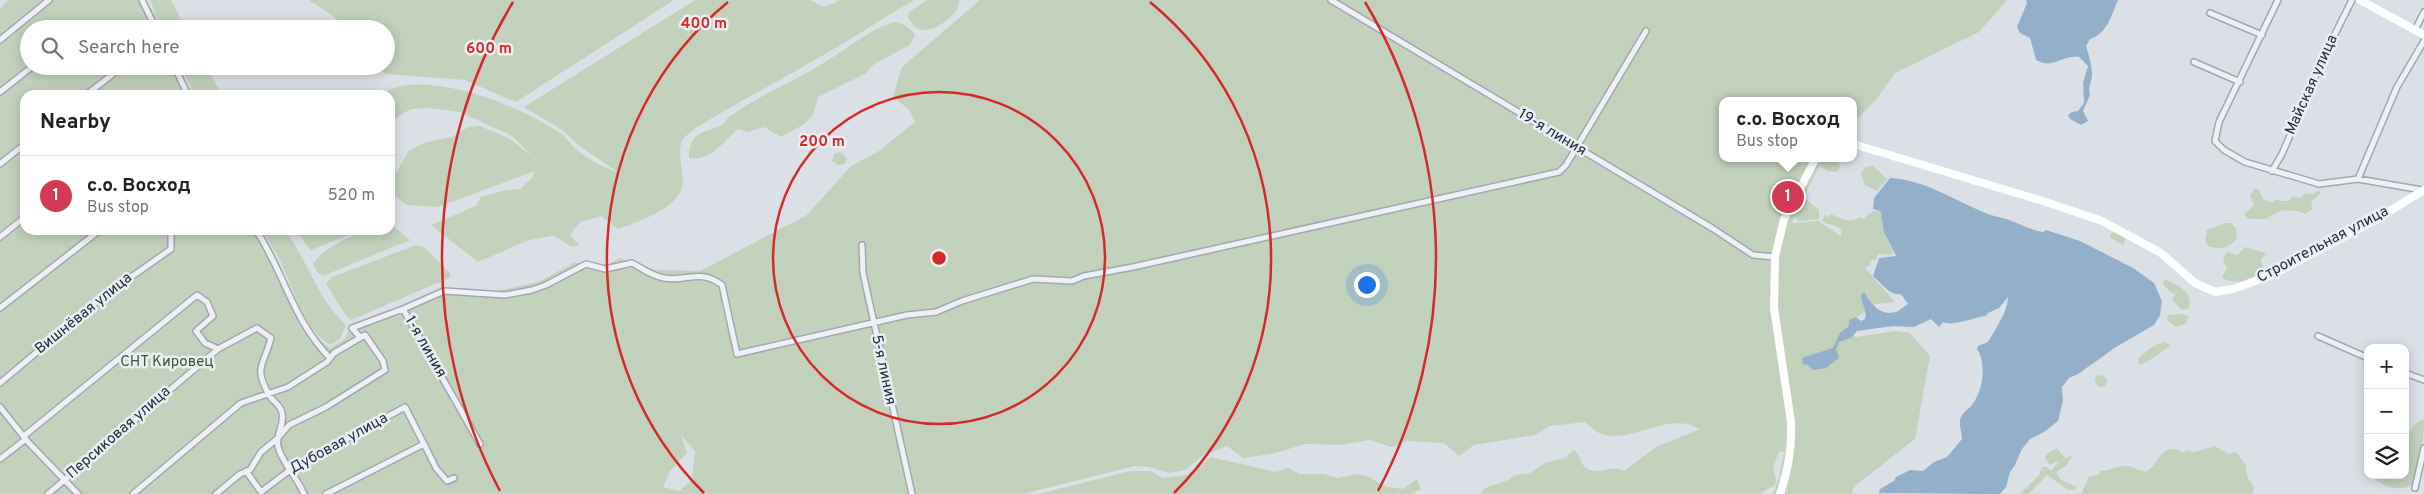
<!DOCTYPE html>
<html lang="en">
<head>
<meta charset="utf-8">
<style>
  body { margin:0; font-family:Overpass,sans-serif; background:#f6f6f6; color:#202124 }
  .controls { position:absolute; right:15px; bottom:15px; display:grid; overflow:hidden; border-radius:10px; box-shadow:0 2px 12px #0003 }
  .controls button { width:45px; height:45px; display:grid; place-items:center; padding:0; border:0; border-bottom:1px solid #e0e0e0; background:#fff; color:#202124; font:25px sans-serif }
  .you { position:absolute; left:1366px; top:284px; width:18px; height:18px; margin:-12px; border:4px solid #fff; border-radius:50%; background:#1a73e8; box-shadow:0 0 0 8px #1a73e833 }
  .badge { display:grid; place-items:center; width:32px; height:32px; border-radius:50%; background:#d33953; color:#fff; font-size:16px; font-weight:700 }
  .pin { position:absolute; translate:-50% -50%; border:2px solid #fff; box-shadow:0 1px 5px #0006 }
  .popup { position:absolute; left:1719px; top:97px; width:138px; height:65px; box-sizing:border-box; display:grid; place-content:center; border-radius:10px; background:#fff; filter:drop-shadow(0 1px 4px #0005); font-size:16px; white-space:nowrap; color:#757577 }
  .popup b { font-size:19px; color:#202124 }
  .popup::after { content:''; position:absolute; left:50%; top:100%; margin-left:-10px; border:10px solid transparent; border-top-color:#fff }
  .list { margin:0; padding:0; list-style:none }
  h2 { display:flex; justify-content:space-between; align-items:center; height:65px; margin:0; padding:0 20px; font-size:21px }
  h2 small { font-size:16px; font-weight:400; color:#757577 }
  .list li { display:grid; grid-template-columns:32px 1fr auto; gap:15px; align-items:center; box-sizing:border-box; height:80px; padding:0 20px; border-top:1px solid #e0e0e0 }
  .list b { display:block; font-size:19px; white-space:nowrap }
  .list p { margin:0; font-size:16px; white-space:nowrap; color:#757577 }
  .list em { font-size:16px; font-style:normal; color:#757577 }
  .icon { flex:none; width:28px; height:28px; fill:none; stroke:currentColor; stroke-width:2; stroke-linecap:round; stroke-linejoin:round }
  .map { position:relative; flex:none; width:2424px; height:494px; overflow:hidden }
  .search { position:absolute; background:#fff; box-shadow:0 2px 12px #0003; left:20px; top:20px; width:375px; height:55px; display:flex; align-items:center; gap:12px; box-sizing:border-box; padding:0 18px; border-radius:28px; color:#757577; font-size:19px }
  .panel { position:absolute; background:#fff; box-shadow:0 2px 12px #0003; left:20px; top:90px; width:375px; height:145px; border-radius:15px }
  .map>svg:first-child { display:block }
</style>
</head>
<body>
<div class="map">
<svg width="2424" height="494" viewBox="0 0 2424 494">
  <rect width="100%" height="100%" fill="#dbe0e6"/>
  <!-- green -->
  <path fill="#c2d1bc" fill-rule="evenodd" d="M8 0H43L0 35V9Z
    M48 0H146L158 20 150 0H171L186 29H29V66H179L192 95H25V230H261C266 239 272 247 276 257 292 289 299 327 330 348L345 339 350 325 446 289 488 293 538 282 574 263 609 264 620 258 656 270 700 271 807 215 851 166 879 151 915 122 910 111 893 96 902 67 980 0H2007L1979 32 1895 73 1875 101 1853 123V101H1723V158L1837 159 1840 167 1837 172 1827 171 1820 165 1797 210 1803 197 1819 210V219L1799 221 1795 218 1796 213 1792 223 1818 221 1841 236V229C1836 225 1828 225 1822 221L1825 215 1829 217 1831 214C1842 219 1850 224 1860 217L1864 219C1868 214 1874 209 1881 211L1888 242 1893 251 1892 255 1878 254 1876 260 1870 261V265L1865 268 1895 302 1875 304 1855 319 1845 331 1857 337 1895 331 1910 333 1930 356 1915 439 1856 485 1851 494H1773L1779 478 1784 452 1780 451 1773 467 1776 480 1775 485 1760 494H1480L1485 488 1508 480 1515 475 1530 473 1545 463 1565 458 1574 450C1581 455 1579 462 1585 467 1597 477 1612 464 1624 471L1656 447 1700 429C1666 409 1628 448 1597 432 1593 430 1589 425 1585 422L1550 426 1535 435 1474 445 1459 456 1444 443 1407 441 1391 447 1370 440 1340 445 1305 444 1272 454 1243 458 1227 446 1202 456 1186 470 1169 473 1148 467 1135 466 1023 494H0V39ZM681 435 695 451 692 480 679 491 663 487 670 471 687 453Z
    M309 0H674L516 102 465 80 386 74 376 66H386V29H352Z
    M695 0H809L825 7 840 0H914C880 20 847 42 813 61 783 79 751 95 721 113 709 120 696 127 686 136 673 148 686 172 682 187 678 208 636 223 618 229L601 216 580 222 570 235 580 245 572 247 554 236 529 240 478 262 431 225 476 206 481 197 502 191 520 189 532 178 535 171 438 207 406 205 390 191V173L397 172 409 150 427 142 452 137 468 127 480 126 510 139 533 157 512 136 460 112 428 108 411 109 390 121V95H381C420 65 524 107 560 133 566 137 570 144 576 149 589 160 603 167 619 173L581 147 562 130 524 107Z
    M927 0H959C959 4 958 8 956 11 950 20 930 34 919 29 914 27 911 22 908 18L909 12Z
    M893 22C902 23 911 27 915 35L910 45 874 64 865 74 818 97 813 115 803 125 781 137 764 127 747 132 738 129C724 141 710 162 689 158 689 122 717 137 729 117 758 96 786 85 817 67 842 53 865 32 893 22Z
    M181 66H206L222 95H194Z
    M841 152 847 158 845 164 838 165 832 161 835 153Z
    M1873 166 1887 179 1877 191 1865 185 1861 174 1865 167Z
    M2255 188 2259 190 2263 199 2273 203 2276 199 2282 201H2289L2292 196 2300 198 2306 193 2311 194 2319 191 2321 193 2311 202 2313 209 2305 214 2298 211 2283 210 2265 219H2249L2244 215 2254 205 2250 196Z
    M390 223 410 240 323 276 317 272 313 264C323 248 351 235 370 230 376 229 384 230 390 230Z
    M2225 223H2231L2236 228 2237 238C2229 249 2221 250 2208 246L2205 240 2207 230Z
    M262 230H285C308 261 317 298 346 325L340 339 330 345C303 328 294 291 281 263 276 252 269 241 262 230Z
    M297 230H360L311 250 306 245Z
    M2114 232 2126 238 2123 245 2110 238 2111 233Z
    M416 245 424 247 451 274 449 278 351 320 346 316 326 283 332 277Z
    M2245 247 2266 253 2261 260 2263 267C2253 282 2239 284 2223 279L2222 277 2227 269 2223 259 2227 252 2237 255Z
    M2164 279C2177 284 2194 292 2189 308L2182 310 2172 300 2175 294 2170 292 2163 284Z
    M2183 314 2189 317 2185 324 2176 327 2167 320 2168 315Z
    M2164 342 2170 345C2165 351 2146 363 2139 365L2138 360C2144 351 2154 345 2164 342Z
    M2095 381a6 6 0 1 1 12 0a6 6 0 1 1-12 0Z
    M2424 419C2424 442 2420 462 2414 484 2399 493 2382 487 2371 475H2405C2405 454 2400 428 2424 419Z
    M2215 446 2228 454 2236 452 2246 465 2247 476 2254 488 2252 494H2081L2089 477 2099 474 2100 471C2108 471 2120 465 2127 466 2134 466 2142 475 2149 470 2157 464 2165 439 2183 453L2188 450 2194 452Z
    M2057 448 2065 458 2073 455 2066 466 2056 472 2060 479 2076 487V490H2068L2047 475 2029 494H2020L2039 475 2042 467H2047L2051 471 2058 463 2056 462 2050 465 2045 458 2048 453Z
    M1211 457 1275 472 1288 468 1300 474H1324L1337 478 1358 474 1369 477 1387 487 1403 489 1417 479 1421 489 1412 494H1039L1130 471H1151L1162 478 1186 475Z"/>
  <!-- water -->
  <path fill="#94afc9" d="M2026 0H2118C2111 16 2107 34 2090 39L2086 46C2089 56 2092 65 2092 75 2092 82 2087 88 2090 95L2083 111 2088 121 2081 125 2070 119 2068 115 2072 112 2078 111 2084 103 2083 83 2088 66 2079 57C2060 55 2055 70 2036 60L2030 38 2020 33 2017 27 2027 3Z
    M1890 178C1926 180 1955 201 1988 214 1996 217 2006 218 2014 222 2024 226 2032 230 2043 232L2046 230 2080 241 2133 268 2154 283 2162 301 2160 315 2154 325 2116 347 2078 374 2069 378 2062 387 2063 401 2058 421 2044 432 2030 439 2022 449 2015 465 2010 472 2006 487 2000 494 1879 493 1880 489 1894 481 1896 477 1910 470 1923 471 1934 462 1947 457 1962 439C1962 433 1959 425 1960 420 1962 412 1968 410 1972 405 1983 391 1987 363 1977 349L1978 346 1988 342C1996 328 2008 311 2008 297L1999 308 1988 313 1986 316C1974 317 1953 327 1943 322L1939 327 1931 319 1914 327 1893 326 1857 331 1851 338 1839 342 1836 349 1839 358 1826 368 1813 370 1808 365 1803 364 1802 359 1805 357 1833 348 1840 333 1849 326V320L1856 317 1861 321 1865 319C1868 309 1859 302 1862 293H1865C1870 305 1884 318 1898 311 1902 309 1904 306 1908 304L1901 294C1890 296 1881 283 1873 276L1879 258 1896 256 1884 232 1881 211 1873 209 1874 198Z"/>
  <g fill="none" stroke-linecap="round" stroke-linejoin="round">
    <!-- street casing -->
    <g stroke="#a1a7b0" stroke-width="8">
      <path id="street" d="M142 0 156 29
        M1331 0 1712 228 1753 255 1775 257
        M2278 0 2219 122 2215 141 2224 150 2245 162 2319 184 2358 179 2422 190
        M2210 13 2262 35
        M2415 30 2424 12
        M0 40 49 0
        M2194 62 2240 82
        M174 66 188 95
        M0 92 33 66
        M86 95 113 74 106 66
        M0 164 25 144
        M2272 171 2282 154 2325 54 2352 0
        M2358 179 2397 87 2424 41
        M256 230C285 274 292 319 330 358
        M0 237 25 217
        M862 245 863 273 912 494
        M0 308 100 230
        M403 309 444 291 505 295 532 290 546 285 586 264 605 269 632 263C643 269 652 276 664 278 687 282 700 268 722 285L737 354 907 315 936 312 962 301 1033 279 1072 281 1084 276 1133 267 1559 172 1566 165 1646 31
        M2318 336 2368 358
        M360 337 352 328 403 309 480 444
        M2405 373 2424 380
        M0 383 100 299 171 249V230
        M0 407 28 442 78 494
        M24 436 197 295 207 302 213 316 196 331 205 343 218 349
        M0 459 26 439
        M246 471 261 492 290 470 405 407 424 444
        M2415 488 2424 448
        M48 494 218 349 257 328 271 338C264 366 253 366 269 395 273 402 281 405 282 413 285 425 275 435 278 447 283 464 297 477 304 494
        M133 494 241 403 288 387 327 362 334 353 365 335 383 361 385 370 326 407 289 425 278 438 261 452 250 470 240 474 216 494
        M326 494 424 444 436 468 447 481 454 478"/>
    </g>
    <!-- street -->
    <use href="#street" stroke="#eef0f5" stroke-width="5"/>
    <!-- secondary -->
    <path stroke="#fff" stroke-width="8" d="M2360 0 2424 35
      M1853 144 2046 202 2102 221 2161 253 2195 283 2215 292 2233 289 2272 275 2370 223 2424 190
      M1780 494C1789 469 1792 448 1791 422L1774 308 1775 257 1784 219 1816 158"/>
  </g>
  <!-- distance rings -->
  <g fill="none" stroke="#d62828" stroke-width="2.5">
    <circle cx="939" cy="258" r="166"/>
    <path d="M704 493A332 332 0 0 1 728 2M1150 2A332 332 0 0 1 1174 493"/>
    <path d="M500 491A497 497 0 0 1 513 2M1365 2A497 497 0 0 1 1378 491"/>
  </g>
  <g text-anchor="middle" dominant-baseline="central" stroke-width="5" stroke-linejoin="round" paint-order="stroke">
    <!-- street labels -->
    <g font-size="15" fill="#252e3d" stroke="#eaeff4">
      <text transform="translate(2312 85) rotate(-66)">Майская улица</text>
      <text transform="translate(1552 133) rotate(31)">19-я линия</text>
      <text transform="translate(2323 245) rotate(-28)">Строительная улица</text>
      <text transform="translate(84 314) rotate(-39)">Вишнёвая улица</text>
      <text transform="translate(425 347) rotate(60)">1-я линия</text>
      <text transform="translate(883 370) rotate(78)">5-я линия</text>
      <text transform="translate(119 433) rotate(-41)">Персиковая улица</text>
      <text transform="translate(339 444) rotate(-29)">Дубовая улица</text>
    </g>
    <!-- park labels -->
    <g font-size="15" fill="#3a5932" stroke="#eaeff4">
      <text x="167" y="362">СНТ Кировец</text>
    </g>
  </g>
  <circle cx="939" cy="258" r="8" fill="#d62828" stroke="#eaeff4" stroke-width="2.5"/>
  <g font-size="15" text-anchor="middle" font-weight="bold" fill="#d62828" stroke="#eaeff4" stroke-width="5" stroke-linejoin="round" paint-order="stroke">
    <text x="704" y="28">400 m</text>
    <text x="489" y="53">600 m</text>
    <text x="822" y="146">200 m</text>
  </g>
</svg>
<div class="controls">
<button>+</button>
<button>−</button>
<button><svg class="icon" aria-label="layers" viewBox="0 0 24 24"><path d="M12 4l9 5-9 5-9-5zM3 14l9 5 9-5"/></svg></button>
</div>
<div class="you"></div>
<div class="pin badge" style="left:1788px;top:197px">1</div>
<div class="popup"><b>с.о. Восход</b>Bus stop</div>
<div class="search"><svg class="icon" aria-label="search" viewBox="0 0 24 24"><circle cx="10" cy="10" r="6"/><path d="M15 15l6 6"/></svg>Search here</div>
<section class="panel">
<h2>Nearby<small></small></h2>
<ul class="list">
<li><span class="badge">1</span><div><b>с.о. Восход</b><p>Bus stop</p></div><em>520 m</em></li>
</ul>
</section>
</div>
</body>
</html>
